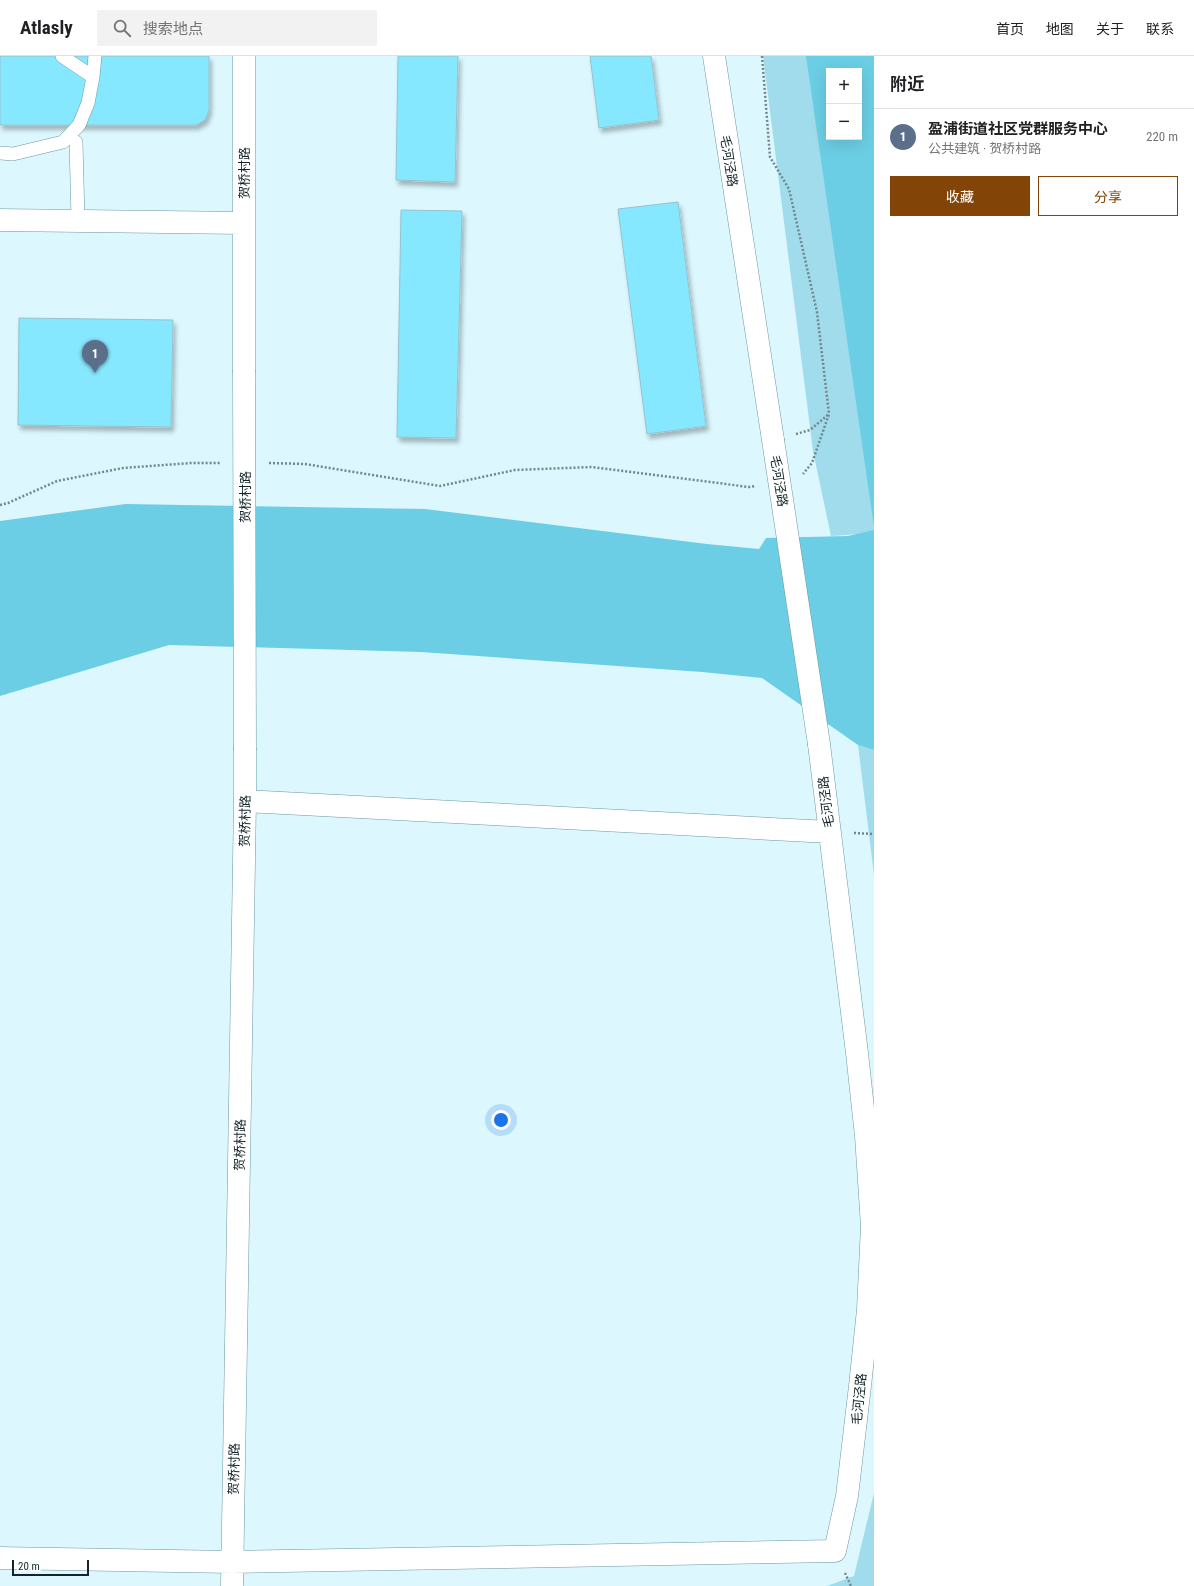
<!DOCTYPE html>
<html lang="zh">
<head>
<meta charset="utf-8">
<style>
  body { margin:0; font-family:"Roboto Condensed","Noto Sans SC",sans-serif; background:#f2f2f2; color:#202124 }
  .controls { position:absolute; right:12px; top:12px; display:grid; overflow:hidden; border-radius:0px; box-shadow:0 4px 16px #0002 }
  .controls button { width:36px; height:36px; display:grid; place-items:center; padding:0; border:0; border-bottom:1px solid #e0e0e0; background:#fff; color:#202124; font:20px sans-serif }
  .scale { position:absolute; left:12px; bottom:10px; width:77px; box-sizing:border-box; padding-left:4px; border:2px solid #132529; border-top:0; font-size:11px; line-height:14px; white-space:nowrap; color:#132529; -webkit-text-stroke:3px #fff; paint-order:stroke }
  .you { position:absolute; left:501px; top:1064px; width:14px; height:14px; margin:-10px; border:3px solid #fff; border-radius:50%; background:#1a73e8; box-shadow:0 0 0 6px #1a73e833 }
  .badge { display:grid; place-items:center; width:26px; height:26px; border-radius:50%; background:#834407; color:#fff; font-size:13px; font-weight:700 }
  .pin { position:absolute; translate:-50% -33px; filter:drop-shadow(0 1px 2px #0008) }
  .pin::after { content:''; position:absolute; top:21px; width:14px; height:12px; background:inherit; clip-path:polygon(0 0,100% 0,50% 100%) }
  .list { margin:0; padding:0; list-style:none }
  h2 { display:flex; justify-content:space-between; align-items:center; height:52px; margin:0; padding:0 16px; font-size:17px }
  h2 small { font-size:13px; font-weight:400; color:#757577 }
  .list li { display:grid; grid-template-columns:26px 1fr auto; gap:12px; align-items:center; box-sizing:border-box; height:56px; padding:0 16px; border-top:1px solid #e0e0e0 }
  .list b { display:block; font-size:15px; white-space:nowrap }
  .list p { margin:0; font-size:13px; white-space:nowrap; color:#757577 }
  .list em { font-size:13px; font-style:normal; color:#757577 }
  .actions { display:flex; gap:8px; padding:12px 16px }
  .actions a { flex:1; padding:9px 0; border:1px solid #834407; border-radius:0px; text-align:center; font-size:14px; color:#834407 }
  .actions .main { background:#834407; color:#fff }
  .icon { flex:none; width:22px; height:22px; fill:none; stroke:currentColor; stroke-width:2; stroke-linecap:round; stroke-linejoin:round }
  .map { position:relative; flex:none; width:874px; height:1530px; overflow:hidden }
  header { display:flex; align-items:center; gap:24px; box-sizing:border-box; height:56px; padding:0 20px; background:#fff; border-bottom:1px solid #e0e0e0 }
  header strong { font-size:19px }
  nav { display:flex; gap:22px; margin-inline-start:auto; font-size:14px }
  .search { width:280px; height:36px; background:#f2f2f2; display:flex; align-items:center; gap:10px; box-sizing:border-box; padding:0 14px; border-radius:0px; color:#757577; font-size:15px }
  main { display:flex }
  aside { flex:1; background:#fff }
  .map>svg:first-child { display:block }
</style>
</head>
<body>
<header>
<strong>Atlasly</strong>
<div class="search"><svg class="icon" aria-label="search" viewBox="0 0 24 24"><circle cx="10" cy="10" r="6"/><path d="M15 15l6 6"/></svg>搜索地点</div>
<nav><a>首页</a><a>地图</a><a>关于</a><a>联系</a></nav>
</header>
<main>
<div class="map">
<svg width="874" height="1530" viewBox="0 0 874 1530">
  <defs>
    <filter id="shadow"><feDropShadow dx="2.5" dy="4.5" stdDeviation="2" flood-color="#0004"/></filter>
  </defs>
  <rect width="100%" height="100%" fill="#dcf7fe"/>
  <!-- green -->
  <path fill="#a0dceb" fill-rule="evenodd" d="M763 0H874V477L831 480 813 395ZM829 15H859V81H829Z
    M858 689 874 694V819Z
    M874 1437V1530H827L854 1520Z"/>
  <!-- water -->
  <path fill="#6bcee4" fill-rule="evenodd" d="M806 0H874V471ZM829 15H859V81H829Z
    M126 448 425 453 707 488 759 493 766 482 848 480 874 474V694L858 689 762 622 702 616 421 596 169 589 0 640V465Z"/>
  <!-- building -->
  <path fill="#86e8ff" stroke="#96c2cd" filter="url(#shadow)" d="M0 0H209V54L205 64 196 69H0Z
    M398 0H458L455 126 396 124Z
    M590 0H651L659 64 599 72Z
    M678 146 706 370 647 378 618 153Z
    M401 154 462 155 456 382 397 381Z
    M19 262 173 264 171 371 18 369Z"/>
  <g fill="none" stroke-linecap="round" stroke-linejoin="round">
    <!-- lane casing -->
    <g stroke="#6d98a3" stroke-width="14">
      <path id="lane" d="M93 21 95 0
        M76 86 78 164
        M0 97 13 98 63 86 79 69 88 47 93 21 62 0"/>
    </g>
    <!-- street casing -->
    <g stroke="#6d98a3" stroke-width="23">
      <path id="street" d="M244 0V314
        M714 0 773 384
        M0 164 244 167
        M245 745 830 776
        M0 1502 232 1506 835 1495 847 1440 860 1330 868 1254 872 1170 866 1080 857 997 819 688
        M232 1530 245 745V694"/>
    </g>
    <!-- path -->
    <path stroke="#71878d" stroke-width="2.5" stroke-dasharray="2 2" stroke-linecap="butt" d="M762 0 770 101 789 133 817 256 829 358 812 407 803 418
      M796 378 810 374 829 358
      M269 407 305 408 440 430 515 414 592 411 749 431 755 430
      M0 449 8 447 57 425 123 412 191 407H220
      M854 777 874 778
      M845 1517 851 1530"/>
    <!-- lane -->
    <use href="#lane" stroke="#fff" stroke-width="13"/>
    <!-- street -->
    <use href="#street" stroke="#fff" stroke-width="22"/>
    <!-- street-bridge casing -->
    <g stroke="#6d98a3" stroke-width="23" stroke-linecap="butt">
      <path id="street-bridge" d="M244 314 245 694
        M773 384 819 688"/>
    </g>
    <!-- street-bridge -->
    <use href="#street-bridge" stroke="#fff" stroke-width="22"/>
  </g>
  <g text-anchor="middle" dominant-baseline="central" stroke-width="3" stroke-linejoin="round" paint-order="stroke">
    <!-- street labels -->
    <g font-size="13" fill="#132529" stroke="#fff">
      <text transform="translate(729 105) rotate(81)">毛河泾路</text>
      <text transform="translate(244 117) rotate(-90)">贺桥村路</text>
      <text transform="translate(779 425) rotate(81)">毛河泾路</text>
      <text transform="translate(245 441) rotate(-90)">贺桥村路</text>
      <text transform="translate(826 746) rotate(-97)">毛河泾路</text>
      <text transform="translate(245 765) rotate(-89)">贺桥村路</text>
      <text transform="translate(240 1089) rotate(-89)">贺桥村路</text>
      <text transform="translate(859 1343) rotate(-84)">毛河泾路</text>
      <text transform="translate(234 1413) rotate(-89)">贺桥村路</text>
    </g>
  </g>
</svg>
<div class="controls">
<button>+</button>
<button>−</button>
</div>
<div class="scale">20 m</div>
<div class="you"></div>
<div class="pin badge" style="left:95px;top:317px;background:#5c6f8a">1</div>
</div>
<aside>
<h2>附近<small></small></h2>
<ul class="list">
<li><span class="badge" style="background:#5c6f8a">1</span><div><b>盈浦街道社区党群服务中心</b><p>公共建筑 · 贺桥村路</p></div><em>220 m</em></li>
</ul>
<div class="actions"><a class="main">收藏</a><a>分享</a></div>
</aside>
</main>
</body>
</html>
